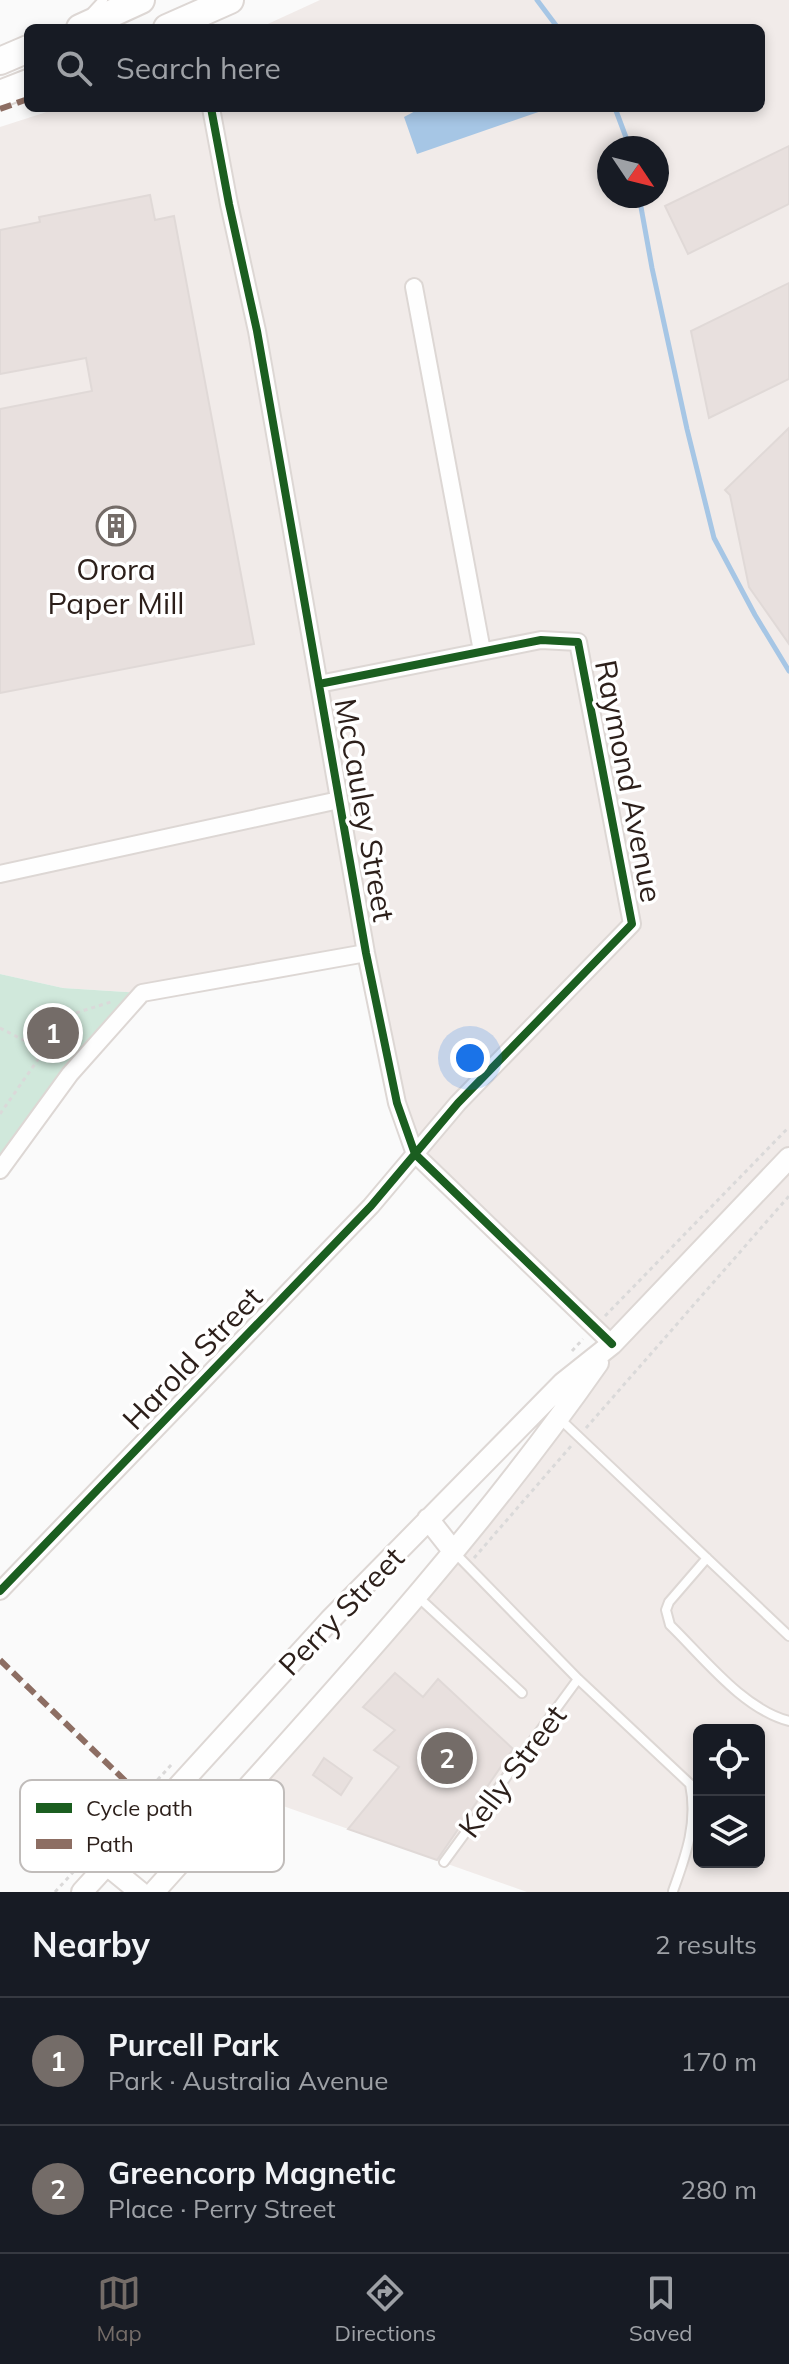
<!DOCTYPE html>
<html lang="en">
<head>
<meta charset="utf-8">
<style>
  body { margin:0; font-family:Mulish,sans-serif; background:#20242c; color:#f1f3f6 }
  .controls { position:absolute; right:24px; bottom:24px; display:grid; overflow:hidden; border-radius:12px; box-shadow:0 4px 12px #0003 }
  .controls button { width:72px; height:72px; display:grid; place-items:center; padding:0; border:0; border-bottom:2px solid #363941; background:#171b24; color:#f1f3f6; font:40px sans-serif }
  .compass { position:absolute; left:597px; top:136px; width:72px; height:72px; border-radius:50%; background:#171b24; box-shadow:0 4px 12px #0003; rotate:125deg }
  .you { position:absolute; left:470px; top:1058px; width:28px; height:28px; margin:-20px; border:6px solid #fff; border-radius:50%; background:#1a73e8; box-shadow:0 0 0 12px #1a73e833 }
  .badge { display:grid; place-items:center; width:52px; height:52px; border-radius:50%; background:#746c68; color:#fff; font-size:26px; font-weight:700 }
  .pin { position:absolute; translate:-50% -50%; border:4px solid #fff; box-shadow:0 2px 8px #0006 }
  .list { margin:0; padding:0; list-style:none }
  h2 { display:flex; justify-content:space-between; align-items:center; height:104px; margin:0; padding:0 32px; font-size:34px }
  h2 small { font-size:26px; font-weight:400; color:#9ea1a6 }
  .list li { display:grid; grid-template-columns:52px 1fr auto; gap:24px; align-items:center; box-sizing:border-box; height:128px; padding:0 32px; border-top:2px solid #363941 }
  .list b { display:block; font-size:30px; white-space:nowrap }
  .list p { margin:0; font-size:26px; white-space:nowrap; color:#9ea1a6 }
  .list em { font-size:26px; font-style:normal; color:#9ea1a6 }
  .icon { flex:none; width:44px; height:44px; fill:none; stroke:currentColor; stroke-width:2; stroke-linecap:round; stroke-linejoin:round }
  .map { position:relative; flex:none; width:789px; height:1892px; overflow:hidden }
  .search { position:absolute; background:#171b24; box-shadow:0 4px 12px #0003; left:24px; right:24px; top:24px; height:88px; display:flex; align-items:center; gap:20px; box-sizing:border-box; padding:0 28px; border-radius:12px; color:#9ea1a6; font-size:30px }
  .sheet { height:360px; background:#171b24 }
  nav { display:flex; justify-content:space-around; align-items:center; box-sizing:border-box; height:112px; border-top:2px solid #363941; background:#171b24; font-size:22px; color:#9ea1a6 }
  nav a { display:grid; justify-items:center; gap:4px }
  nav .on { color:#746c68 }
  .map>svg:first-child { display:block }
</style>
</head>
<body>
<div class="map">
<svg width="789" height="1892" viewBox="0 0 789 1892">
  <rect width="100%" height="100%" fill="#fafafa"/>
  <!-- built -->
  <path fill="#f1ebe9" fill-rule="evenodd" d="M320 0H789V1892H527L243 1792 612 1344 415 1154 366 953 142 993 63 988 0 974V127L59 108H761V28H259ZM609 148H657V196H609ZM699 1730H759V1862H699Z"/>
  <!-- green -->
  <path fill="#d0e8db" d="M0 974 63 988 142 993 0 1170Z"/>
  <!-- water -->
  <path fill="#a6c6e5" d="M421 108H550L417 154 404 117Z"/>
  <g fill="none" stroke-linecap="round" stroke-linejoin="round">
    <!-- stream -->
    <path stroke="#a6c6e5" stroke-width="5" d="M537 0 558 28
      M615 108 630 148
      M639 196 652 268 687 429 714 538 755 615 789 671"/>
  </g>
  <!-- building -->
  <path fill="#e8e0de" stroke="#e0d9d7" stroke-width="2" d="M789 146V204L688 254 665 206Z
    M150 195 155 220 174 216 254 644 0 693V409L92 391 86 358 0 374V230L40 222 39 217Z
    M789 283V379L709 418 691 331Z
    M789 428V644L749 587 730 495 725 490Z
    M395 1673 423 1697 438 1679 513 1749 437 1860 348 1829 399 1767 374 1750 395 1730 363 1707Z
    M324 1758 352 1778 341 1795 313 1775Z"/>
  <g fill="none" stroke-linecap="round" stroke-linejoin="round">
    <!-- service casing -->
    <g stroke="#ddd7d4" stroke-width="12">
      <path id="service" d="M92 12 103 0
        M560 1419 789 1636
        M455 1553 578 1679 690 1784C698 1823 686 1855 673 1891
        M707 1558 669 1602 666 1610 670 1625C704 1658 743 1709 789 1721
        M417 1596 522 1693
        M444 1862 578 1679"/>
    </g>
    <!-- minor casing -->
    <g stroke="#ddd7d4" stroke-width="20">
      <path id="minor" d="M211 108 229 204 257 331 366 953 397 1103 415 1154 612 1344
        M414 287 482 651
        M0 874 339 800
        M0 1170 70 1074 142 993 366 953
        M0 1591 371 1206 458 1103 632 924 578 642 541 640 319 684"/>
    </g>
    <!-- tertiary casing -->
    <g stroke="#ddd7d4" stroke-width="24">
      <path id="tertiary" d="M428 1519 454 1552
        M107 1865 140 1892
        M82 1892 330 1620 563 1383 612 1344 789 1158
        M154 1892C307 1720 466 1552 598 1363"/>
    </g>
    <!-- primary casing -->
    <g stroke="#ddd7d4" stroke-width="30">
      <path id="primary" d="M80 28 141 0
        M167 28 230 0
        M0 61 28 49
        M0 94 28 83"/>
    </g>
    <!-- path -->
    <path stroke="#dad9d9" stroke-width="3" stroke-dasharray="4 4" stroke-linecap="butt" d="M0 1028 43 1050
      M0 1114 69 1015 114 1001
      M605 1316 789 1127
      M572 1351 583 1339
      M586 1428 789 1196
      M474 1558 571 1446
      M55 1892 172 1764"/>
    <!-- service -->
    <use href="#service" stroke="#fefefe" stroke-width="8"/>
    <!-- minor -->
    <use href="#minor" stroke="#fefefe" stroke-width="16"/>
    <!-- tertiary -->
    <use href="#tertiary" stroke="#fefefe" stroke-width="20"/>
    <!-- primary -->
    <use href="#primary" stroke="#fefefe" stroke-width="26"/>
    <!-- quiet -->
    <path stroke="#8d6e63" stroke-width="6" stroke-dasharray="12 6" stroke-linecap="butt" d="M0 109 28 99
      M0 1660 141 1796"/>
    <!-- cycleway casing -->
    <g stroke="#fff" stroke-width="13">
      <path id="cycleway" d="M211 108 229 204 257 331 366 953 397 1103 415 1154 612 1344
        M0 1591 371 1206 458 1103 632 924 578 642 541 640 319 684"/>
    </g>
    <!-- cycleway -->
    <use href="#cycleway" stroke="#1b5e20" stroke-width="8"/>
  </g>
  <!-- icons -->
  <defs>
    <g id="building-ring" transform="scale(2)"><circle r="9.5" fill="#fff" stroke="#746c68" stroke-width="1.5"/><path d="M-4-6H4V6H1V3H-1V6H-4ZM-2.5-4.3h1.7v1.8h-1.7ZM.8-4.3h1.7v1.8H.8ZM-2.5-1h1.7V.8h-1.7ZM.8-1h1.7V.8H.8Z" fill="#746c68"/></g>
  </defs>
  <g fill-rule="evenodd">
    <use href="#building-ring" x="116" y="526"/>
  </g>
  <g text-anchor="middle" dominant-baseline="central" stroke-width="7" stroke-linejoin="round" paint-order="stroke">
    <!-- poi labels -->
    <g font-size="30" fill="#2c1f1a" stroke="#fff">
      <text x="116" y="569">Orora<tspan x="116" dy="34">Paper Mill</tspan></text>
    </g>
    <!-- street labels -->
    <g font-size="30" fill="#2c1f1a" stroke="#fff">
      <text transform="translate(629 781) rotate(79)">Raymond Avenue</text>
      <text transform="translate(365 810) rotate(80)">McCauley Street</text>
      <text transform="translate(192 1358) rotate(-46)">Harold Street</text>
      <text transform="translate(341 1611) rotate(-46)">Perry Street</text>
      <text transform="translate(512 1771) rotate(-53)">Kelly Street</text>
    </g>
  </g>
  <!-- legend -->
  <rect x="20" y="1780" width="264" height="92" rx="12" fill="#fff" stroke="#c0bcba" stroke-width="2"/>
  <rect x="36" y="1803" width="36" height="10" fill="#1b5e20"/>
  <rect x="36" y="1839" width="36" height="10" fill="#8d6e63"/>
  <g font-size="22" fill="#2c1f1a">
    <text x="86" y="1816">Cycle path</text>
    <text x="86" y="1852">Path</text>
  </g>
</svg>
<div class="controls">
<button><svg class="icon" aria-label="locate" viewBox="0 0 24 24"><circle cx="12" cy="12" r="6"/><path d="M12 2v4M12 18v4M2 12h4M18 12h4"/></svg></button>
<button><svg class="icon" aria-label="layers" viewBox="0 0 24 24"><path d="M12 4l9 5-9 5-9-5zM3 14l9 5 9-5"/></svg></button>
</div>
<svg class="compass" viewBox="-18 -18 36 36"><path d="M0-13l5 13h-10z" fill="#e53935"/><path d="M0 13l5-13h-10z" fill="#9ea1a6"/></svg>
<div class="you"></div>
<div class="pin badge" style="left:53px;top:1033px">1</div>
<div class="pin badge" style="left:447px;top:1758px">2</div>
<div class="search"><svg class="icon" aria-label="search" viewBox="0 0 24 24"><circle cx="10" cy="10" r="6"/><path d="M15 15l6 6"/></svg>Search here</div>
</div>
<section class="sheet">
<h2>Nearby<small>2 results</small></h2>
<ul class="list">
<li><span class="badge">1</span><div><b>Purcell Park</b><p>Park · Australia Avenue</p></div><em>170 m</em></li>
<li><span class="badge">2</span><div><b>Greencorp Magnetic</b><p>Place · Perry Street</p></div><em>280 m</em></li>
</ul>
</section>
<nav>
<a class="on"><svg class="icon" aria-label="map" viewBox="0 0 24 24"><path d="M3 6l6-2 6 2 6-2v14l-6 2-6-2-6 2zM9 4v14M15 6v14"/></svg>Map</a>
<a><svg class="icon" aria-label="directions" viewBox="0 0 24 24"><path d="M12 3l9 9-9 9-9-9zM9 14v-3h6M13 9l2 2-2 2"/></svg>Directions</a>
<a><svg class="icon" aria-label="saved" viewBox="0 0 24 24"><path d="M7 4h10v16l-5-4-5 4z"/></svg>Saved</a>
</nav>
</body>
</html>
